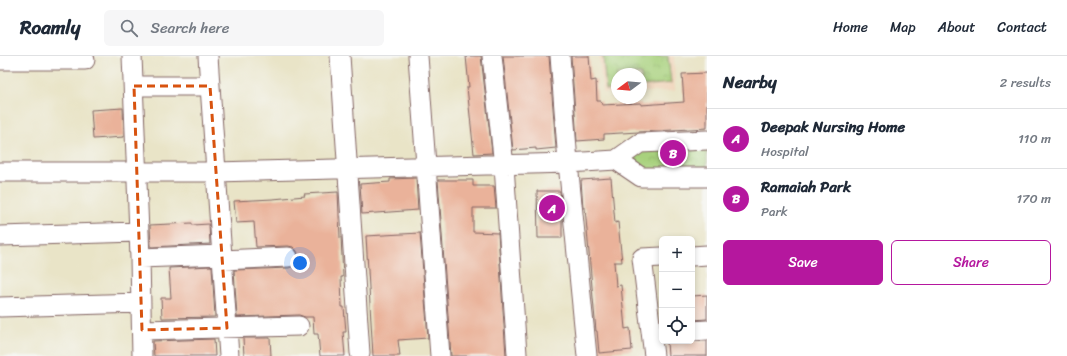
<!DOCTYPE html>
<html lang="en">
<head>
<meta charset="utf-8">
<style>
  body { margin:0; font-family:Sriracha,sans-serif; background:#f6f6f7; color:#1f2937 }
  .controls { position:absolute; right:12px; bottom:12px; display:grid; overflow:hidden; border-radius:6px; box-shadow:0 2px 6px #0003 }
  .controls button { width:36px; height:36px; display:grid; place-items:center; padding:0; border:0; border-bottom:1px solid #e0e1e3; background:#fff; color:#1f2937; font:20px sans-serif }
  .compass { position:absolute; left:611px; top:12px; width:36px; height:36px; border-radius:50%; background:#fff; box-shadow:0 2px 6px #0003; rotate:254deg }
  .you { position:absolute; left:300px; top:207px; width:14px; height:14px; margin:-10px; border:3px solid #fff; border-radius:50%; background:#1a73e8; box-shadow:0 0 0 6px #1a73e833 }
  .badge { display:grid; place-items:center; width:26px; height:26px; border-radius:50%; background:#b5179e; color:#fff; font-size:13px; font-weight:700 }
  .pin { position:absolute; translate:-50% -50%; border:2px solid #fff; box-shadow:0 1px 4px #0006 }
  .list { margin:0; padding:0; list-style:none }
  h2 { display:flex; justify-content:space-between; align-items:center; height:52px; margin:0; padding:0 16px; font-size:17px }
  h2 small { font-size:13px; font-weight:400; color:#747a83 }
  .list li { display:grid; grid-template-columns:26px 1fr auto; gap:12px; align-items:center; box-sizing:border-box; height:60px; padding:0 16px; border-top:1px solid #e0e1e3 }
  .list b { display:block; font-size:15px; white-space:nowrap }
  .list p { margin:0; font-size:13px; white-space:nowrap; color:#747a83 }
  .list em { font-size:13px; font-style:normal; color:#747a83 }
  .actions { display:flex; gap:8px; padding:12px 16px }
  .actions a { flex:1; padding:9px 0; border:1px solid #b5179e; border-radius:6px; text-align:center; font-size:14px; color:#b5179e }
  .actions .main { background:#b5179e; color:#fff }
  .icon { flex:none; width:22px; height:22px; fill:none; stroke:currentColor; stroke-width:2; stroke-linecap:round; stroke-linejoin:round }
  .map { position:relative; flex:none; width:707px; height:300px; overflow:hidden }
  header { display:flex; align-items:center; gap:24px; box-sizing:border-box; height:56px; padding:0 20px; background:#fff; border-bottom:1px solid #e0e1e3 }
  header strong { font-size:19px }
  nav { display:flex; gap:22px; margin-inline-start:auto; font-size:14px }
  .search { width:280px; height:36px; background:#f6f6f7; display:flex; align-items:center; gap:10px; box-sizing:border-box; padding:0 14px; border-radius:6px; color:#747a83; font-size:15px }
  main { display:flex }
  aside { flex:1; background:#fff }
  .map>svg:first-child { display:block }
</style>
</head>
<body>
<header>
<strong>Roamly</strong>
<div class="search"><svg class="icon" aria-label="search" viewBox="0 0 24 24"><circle cx="10" cy="10" r="6"/><path d="M15 15l6 6"/></svg>Search here</div>
<nav><a>Home</a><a>Map</a><a>About</a><a>Contact</a></nav>
</header>
<main>
<div class="map">
<svg width="707" height="300" viewBox="0 0 707 300">
  <defs>
    <pattern id="park-crowns" width="20" height="18" patternUnits="userSpaceOnUse"><rect width="20" height="18" fill="#a8d17d"/><path d="M2 6a3 3 0 1 1 6 0M12 15a3 3 0 1 1 6 0" fill="none" stroke="#92b36c"/></pattern>
  </defs>
  <rect width="100%" height="100%" fill="#f6f6f2"/>
  <filter id="ink" filterUnits="userSpaceOnUse"><feTurbulence type="fractalNoise" baseFrequency=".025" numOctaves="2"/><feDisplacementMap in="SourceGraphic" scale="8" xChannelSelector="R" yChannelSelector="G"/><feConvolveMatrix kernelMatrix="1 2 1 2 8 2 1 2 1" color-interpolation-filters="sRGB"/></filter>
  <filter id="wash" filterUnits="userSpaceOnUse"><feTurbulence type="fractalNoise" baseFrequency=".012" numOctaves="4" result="noise"/><feDisplacementMap in="SourceGraphic" scale="16" xChannelSelector="R" yChannelSelector="G"/><feGaussianBlur stdDeviation="0.9" result="paint"/><feColorMatrix in="noise" values="0 0 0 0 0 0 0 0 0 0 0 0 0 0 0 0 0 1.4 0 .05"/><feComposite in="paint" operator="in"/></filter>
  <g filter="url(#wash)">
    <rect width="100%" height="100%" fill="#e9e4c7"/>
    <!-- built -->
    <path fill="#f0d6bc" d="M599 0H674L675 35 641 36V18H617V36L603 37Z"/>
    <!-- park -->
    <path fill="url(#park-crowns)" stroke="#797854" d="M603 0H668L671 27 641 30V18H617V33L606 34Z
      M707 88V113L647 114 629 103 647 91Z"/>
    <g id="blocks">
      <!-- building -->
      <path fill="#eab29a" d="M466 0H481L492 97 474 98 467 31H469Z
        M503 0H549L556 92 536 94V92L513 94Z
        M571 0H589L591 25 596 24 597 45H601L602 49 641 47V49L684 46 682 18 707 17V72L604 78V83L577 85Z
        M123 52 124 81 93 83 91 54Z
        M416 122 418 154 362 158 360 128 390 126V123Z
        M611 122 615 167 618 166 622 206H614L616 230 621 229 625 273 630 272 632 294 599 297 597 275H596L585 152H583L581 124Z
        M438 124H473V130H494L496 152H473V176L498 177 506 300H451Z
        M537 135H560L562 154V182H538Z
        M338 136 340 182 341 181 343 221H341L342 251H344L346 276H343L345 300H320L318 278H314L313 261H305L299 259 237 261 234 214 289 212 294 210 298 206 299 201 297 195 293 191 288 190 256 191 254 166 236 167 234 145 273 143 305 140 304 138Z
        M192 167V169L209 168 210 188 151 191 150 169Z
        M420 177 428 282 398 284 400 300H373L366 180Z
        M212 210 215 261 162 262 161 242H171L169 212Z
        M707 239V263L692 264V240Z
        M243 282H270L271 300H244Z
        M214 283 215 300H154L153 285Z
        M690 285H707V300H668L667 286Z"/>
    </g>
  </g>
  <g filter="url(#ink)">
    <use href="#blocks" fill-opacity="0" stroke="#826462" stroke-width="1"/>
    <g fill="none" stroke-linecap="round" stroke-linejoin="round">
      <!-- minor casing -->
      <g stroke="#826462" stroke-width="21">
        <path id="minor" d="M132 0 140 202 142 300
          M208 0 210 30
          M340 0 360 297
          M418 0 440 300
          M492 0 504 110 517 298
          M560 0 568 107 587 300
          M0 4H85
          M134 30H210L229 300
          M616 104 641 121H707
          M0 116H216L568 107 616 104 640 87 707 84
          M0 180 138 176
          M692 200 707 199
          M140 202 222 199
          M222 204 288 201
          M0 251 141 247
          M142 274 299 270
          M692 275 707 274
          M654 300 642 202 662 201"/>
      </g>
      <!-- minor -->
      <use href="#minor" stroke="#fff" stroke-width="19"/>
    </g>
  </g>
  <!-- marked area -->
  <path fill="none" stroke="#d8530f" stroke-width="3" stroke-dasharray="8 5" stroke-linejoin="round" d="M134 30H210L227 272 142 274Z"/>
</svg>
<div class="controls">
<button>+</button>
<button>−</button>
<button><svg class="icon" aria-label="locate" viewBox="0 0 24 24"><circle cx="12" cy="12" r="6"/><path d="M12 2v4M12 18v4M2 12h4M18 12h4"/></svg></button>
</div>
<svg class="compass" viewBox="-18 -18 36 36"><path d="M0-13l5 13h-10z" fill="#e53935"/><path d="M0 13l5-13h-10z" fill="#747a83"/></svg>
<div class="you"></div>
<div class="pin badge" style="left:552px;top:152px">A</div>
<div class="pin badge" style="left:673px;top:97px">B</div>
</div>
<aside>
<h2>Nearby<small>2 results</small></h2>
<ul class="list">
<li><span class="badge">A</span><div><b>Deepak Nursing Home</b><p>Hospital</p></div><em>110 m</em></li>
<li><span class="badge">B</span><div><b>Ramaiah Park</b><p>Park</p></div><em>170 m</em></li>
</ul>
<div class="actions"><a class="main">Save</a><a>Share</a></div>
</aside>
</main>
</body>
</html>
